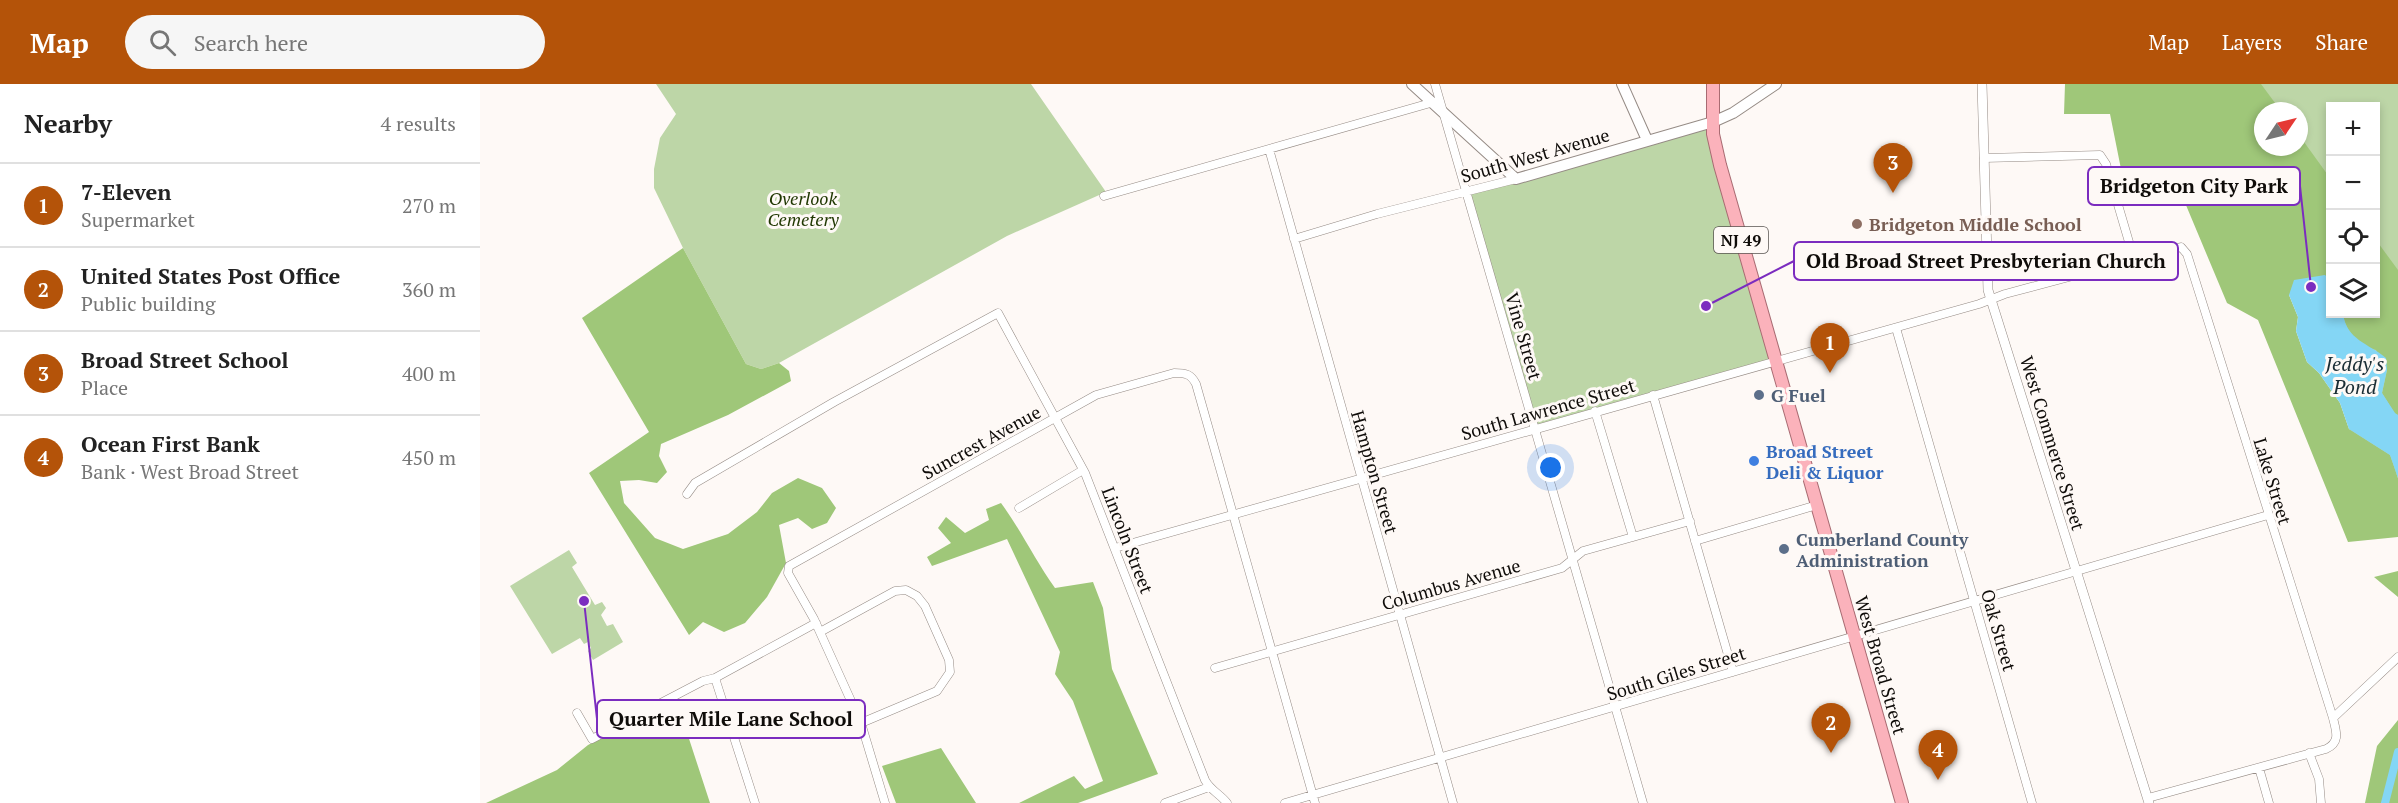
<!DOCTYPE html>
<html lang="en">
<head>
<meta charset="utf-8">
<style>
  body { margin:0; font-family:"PT Serif",serif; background:#f6f6f6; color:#222 }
  .controls { position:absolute; right:18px; top:18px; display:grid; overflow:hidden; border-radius:0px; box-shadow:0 3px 9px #0003 }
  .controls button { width:54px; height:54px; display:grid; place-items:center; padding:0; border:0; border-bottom:2px solid #e0e0e0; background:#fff; color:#222; font:30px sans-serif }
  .compass { position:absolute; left:1774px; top:18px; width:54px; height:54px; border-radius:50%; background:#fff; box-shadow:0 3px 9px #0003; rotate:55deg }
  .you { position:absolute; left:1071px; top:384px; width:21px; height:21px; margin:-15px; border:4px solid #fff; border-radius:50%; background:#1a73e8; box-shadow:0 0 0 9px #1a73e833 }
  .badge { display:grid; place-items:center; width:39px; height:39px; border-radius:50%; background:#b45309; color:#fff; font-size:20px; font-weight:700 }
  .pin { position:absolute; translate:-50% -50px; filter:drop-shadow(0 2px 3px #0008) }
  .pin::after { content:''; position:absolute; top:32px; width:21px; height:18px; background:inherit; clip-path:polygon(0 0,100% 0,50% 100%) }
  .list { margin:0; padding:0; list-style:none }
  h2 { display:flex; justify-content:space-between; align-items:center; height:78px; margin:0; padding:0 24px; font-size:26px }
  h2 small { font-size:20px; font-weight:400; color:#767676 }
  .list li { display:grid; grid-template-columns:39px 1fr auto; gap:18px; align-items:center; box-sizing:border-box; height:84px; padding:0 24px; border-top:2px solid #e0e0e0 }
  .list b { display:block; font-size:22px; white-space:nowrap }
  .list p { margin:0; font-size:20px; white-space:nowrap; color:#767676 }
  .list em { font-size:20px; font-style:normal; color:#767676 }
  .icon { flex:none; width:33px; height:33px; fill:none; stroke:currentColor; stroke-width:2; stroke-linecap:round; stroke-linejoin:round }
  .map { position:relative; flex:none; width:1918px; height:719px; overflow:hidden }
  header { display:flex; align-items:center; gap:36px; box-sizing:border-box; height:84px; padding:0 30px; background:#b45309; color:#fff }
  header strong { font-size:28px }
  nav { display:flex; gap:33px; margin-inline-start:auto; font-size:21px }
  .search { width:420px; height:54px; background:#f6f6f6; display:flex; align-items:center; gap:15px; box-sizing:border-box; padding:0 21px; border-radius:33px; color:#767676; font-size:22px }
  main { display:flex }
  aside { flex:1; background:#fff }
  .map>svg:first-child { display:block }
</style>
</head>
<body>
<header>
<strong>Map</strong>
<div class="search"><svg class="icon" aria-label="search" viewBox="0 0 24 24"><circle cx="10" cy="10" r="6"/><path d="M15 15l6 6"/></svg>Search here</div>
<nav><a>Map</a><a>Layers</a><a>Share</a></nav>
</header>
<main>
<aside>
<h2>Nearby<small>4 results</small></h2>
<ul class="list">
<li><span class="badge">1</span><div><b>7-Eleven</b><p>Supermarket</p></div><em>270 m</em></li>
<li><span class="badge">2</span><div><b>United States Post Office</b><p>Public building</p></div><em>360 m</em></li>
<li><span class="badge">3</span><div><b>Broad Street School</b><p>Place</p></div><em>400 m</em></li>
<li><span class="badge">4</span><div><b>Ocean First Bank</b><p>Bank · West Broad Street</p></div><em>450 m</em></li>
</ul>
</aside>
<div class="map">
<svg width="1918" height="719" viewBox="0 0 1918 719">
  <rect width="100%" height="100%" fill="#fef9f6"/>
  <!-- green -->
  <path fill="#bdd6a7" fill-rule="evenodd" d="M176 0H551L626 108 527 152 299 279 281 285 266 280 203 164 174 104V85L180 54 196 30Z
    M1772 0H1918V394L1915 387 1869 345 1819 63V27H1783ZM1850 22H1896V230H1850Z
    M1233 38 1296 277 1055 344 987 107Z
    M89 466 97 479 92 483 115 521 122 518 126 524 121 531 127 542 133 540 143 558 113 576 108 567 111 564 108 558 104 560 100 554 72 570 30 502Z"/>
  <!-- forest -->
  <path fill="#9fc779" d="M1585 0H1781L1801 27H1783V63H1819V51L1850 94V196L1844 191 1809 211 1818 233 1816 247 1827 278 1839 289 1860 319 1869 345 1910 371 1918 394V453L1868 458 1778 236 1747 219 1703 114 1644 100 1630 30H1584Z
    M1896 156 1918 186V331L1915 330 1902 309 1907 286 1896 266C1878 261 1865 247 1863 230H1896Z
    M203 164 266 280 281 285 299 279 309 287 311 297 248 331 181 360 179 372 187 388 177 399 159 396 140 397 144 419 175 454 203 465 248 450 277 428 292 409 318 394 342 404 356 424 347 439 332 445 318 434 299 441 306 479 287 513 265 539 244 548 223 538 209 551 109 389 169 348 102 234Z
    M521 419C541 446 555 476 575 504L613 498 623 524 632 585 678 690 598 719H539L594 692 605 705 623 697 593 617 575 590 580 568 527 455 452 482 447 473 471 459 458 444 466 433 485 449 509 436 506 425Z
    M1918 487V513L1894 493Z
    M196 615 230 719H6L77 686 108 661Z
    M1918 636V719H1885L1897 662Z
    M461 664 496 719H416L402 682Z"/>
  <!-- water -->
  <path fill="#84d6f5" d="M1845 191 1850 196V230H1863C1867 256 1888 259 1906 274L1907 286 1902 309 1915 329 1918 331V394L1910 371 1869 345 1860 319 1839 289 1827 278 1816 247 1818 233 1809 211 1814 196Z"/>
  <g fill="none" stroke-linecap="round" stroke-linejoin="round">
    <!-- canal -->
    <path stroke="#84d6f5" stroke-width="8" d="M1905 719 1918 668"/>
    <!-- minor casing -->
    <g stroke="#958b85" stroke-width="9">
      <path id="minor" d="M955 0 1163 719
        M789 65 973 719
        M1504 74 1620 71 1626 80 1654 175
        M624 112 954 18
        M814 155 897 130 1036 95
        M1416 244 1552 719
        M1173 311 1253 588
        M1115 327 1153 453
        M207 410 215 399 354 318 518 229 605 389 725 696C730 706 740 710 747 719
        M539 424 603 386
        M1215 457 1337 421
        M635 464 1499 220 1525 210 1701 163 1707 170 1853 634C1856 647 1861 658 1846 665L1668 714
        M340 548 415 507 426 506 437 512 445 522 469 576 470 588 457 607 381 639
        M735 584 1082 484 1103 467 1210 437
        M235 594 275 719
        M97 629 112 655 223 597 235 594 336 539
        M1853 634 1918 573
        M1829 669 1839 695 1841 719
        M1779 684 1789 719
        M405 719 381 639 334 535 308 489 309 482 616 311 694 289C706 289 711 290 716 300L835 719
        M685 719 729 703
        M805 719 1788 431"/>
    </g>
    <!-- tertiary casing -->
    <g stroke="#958b85" stroke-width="10">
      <path id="tertiary" d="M1502 0 1508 206 1669 719"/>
    </g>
    <!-- secondary casing -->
    <g stroke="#958b85" stroke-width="12">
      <path id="secondary" d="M932 0 1036 95 1233 38 1253 29 1296 0
        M1142 0 1167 56"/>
    </g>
    <!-- trunk casing -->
    <g stroke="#a86b72" stroke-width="14">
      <path id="trunk" d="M1233 0V50L1240 81 1422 719"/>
    </g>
    <!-- minor -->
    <use href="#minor" stroke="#fff" stroke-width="8"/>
    <!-- tertiary -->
    <use href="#tertiary" stroke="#fff" stroke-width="9"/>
    <!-- secondary -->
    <use href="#secondary" stroke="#fff" stroke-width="10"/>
    <!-- trunk -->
    <use href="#trunk" stroke="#fbb2bb" stroke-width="12"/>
  </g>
  <!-- markers -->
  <circle fill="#8d6e63" stroke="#fef9f6" stroke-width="2" cx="1377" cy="140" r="6"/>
  <g fill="#5c6f8a" stroke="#fef9f6" stroke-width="2">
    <circle cx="1279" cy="311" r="6"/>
    <circle cx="1304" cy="465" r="6"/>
  </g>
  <circle fill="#3f7fe0" stroke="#fef9f6" stroke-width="2" cx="1274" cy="377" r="6"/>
  <g text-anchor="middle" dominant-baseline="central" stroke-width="6" stroke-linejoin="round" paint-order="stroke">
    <!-- shield labels -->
    <rect fill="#fef9f6" stroke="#575350" stroke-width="1.5" x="1234" y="143" width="54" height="26" rx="4.5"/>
    <g font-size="16" font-weight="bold" fill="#0f0c09">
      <text x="1261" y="156">NJ 49</text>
    </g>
    <!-- street labels -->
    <g font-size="18" fill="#0f0c09" stroke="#fef9f6">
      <text transform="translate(1055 71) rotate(-16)">South West Avenue</text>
      <text transform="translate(1044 252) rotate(74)">Vine Street</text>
      <text transform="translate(1068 325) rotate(-16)">South Lawrence Street</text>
      <text transform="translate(501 358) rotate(-29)">Suncrest Avenue</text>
      <text transform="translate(1573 359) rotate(73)">West Commerce Street</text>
      <text transform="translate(895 388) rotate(74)">Hampton Street</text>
      <text transform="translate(1793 397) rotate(73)">Lake Street</text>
      <text transform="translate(648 456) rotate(69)">Lincoln Street</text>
      <text transform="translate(971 500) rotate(-16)">Columbus Avenue</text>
      <text transform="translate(1519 546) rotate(74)">Oak Street</text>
      <text transform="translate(1401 581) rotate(74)">West Broad Street</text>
      <text transform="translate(1196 589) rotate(-17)">South Giles Street</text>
    </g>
    <!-- park labels -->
    <g font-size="18" font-style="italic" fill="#1f3700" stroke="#fef9f6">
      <text x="323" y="114">Overlook<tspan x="323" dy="21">Cemetery</tspan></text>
    </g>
    <!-- education labels -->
    <g font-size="18" font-weight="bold" fill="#785e54" stroke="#fef9f6" text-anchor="start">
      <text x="1389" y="140">Bridgeton Middle School</text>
    </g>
    <!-- service labels -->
    <g font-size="18" font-weight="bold" fill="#4e5e75" stroke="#fef9f6" text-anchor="start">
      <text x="1291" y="311">G Fuel</text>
      <text x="1316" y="455">Cumberland County<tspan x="1316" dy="21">Administration</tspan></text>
    </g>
    <!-- shop labels -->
    <g font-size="18" font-weight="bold" fill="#366cbe" stroke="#fef9f6" text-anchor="start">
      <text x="1286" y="367">Broad Street<tspan x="1286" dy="21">Deli &amp; Liquor</tspan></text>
    </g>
    <!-- water labels -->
    <g font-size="20" font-style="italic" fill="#1a2d35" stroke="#fef9f6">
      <text x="1875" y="279">Jeddy's<tspan x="1875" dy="23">Pond</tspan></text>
    </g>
  </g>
  <!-- callouts -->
  <path fill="none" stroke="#7b2cbf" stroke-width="2" d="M1831 203L1820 102M1226 222L1314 177M104 517L117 635"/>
  <g fill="#7b2cbf" stroke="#fef9f6" stroke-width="2">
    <circle cx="1831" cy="203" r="6"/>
    <circle cx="1226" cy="222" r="6"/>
    <circle cx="104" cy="517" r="6"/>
  </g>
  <g fill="#fef9f6" stroke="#7b2cbf" stroke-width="2">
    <rect x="1608" y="83" width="212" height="38" rx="6"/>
    <rect x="1314" y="158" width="384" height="38" rx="6"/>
    <rect x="117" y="616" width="268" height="38" rx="6"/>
  </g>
  <g font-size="20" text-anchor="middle" font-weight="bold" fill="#0f0c09">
    <text x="1714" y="109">Bridgeton City Park</text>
    <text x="1506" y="184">Old Broad Street Presbyterian Church</text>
    <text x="251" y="642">Quarter Mile Lane School</text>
  </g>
</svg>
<div class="controls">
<button>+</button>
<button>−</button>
<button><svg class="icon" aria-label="locate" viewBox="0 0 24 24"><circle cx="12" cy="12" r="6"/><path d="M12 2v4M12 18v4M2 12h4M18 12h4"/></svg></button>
<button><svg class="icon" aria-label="layers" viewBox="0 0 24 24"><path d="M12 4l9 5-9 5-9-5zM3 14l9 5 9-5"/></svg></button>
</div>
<svg class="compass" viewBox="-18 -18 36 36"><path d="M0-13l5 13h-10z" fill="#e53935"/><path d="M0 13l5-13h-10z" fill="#767676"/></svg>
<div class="you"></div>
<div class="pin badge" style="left:1350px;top:289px">1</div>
<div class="pin badge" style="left:1351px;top:669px">2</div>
<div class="pin badge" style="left:1413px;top:109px">3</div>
<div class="pin badge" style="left:1458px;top:696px">4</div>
</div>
</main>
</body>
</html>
